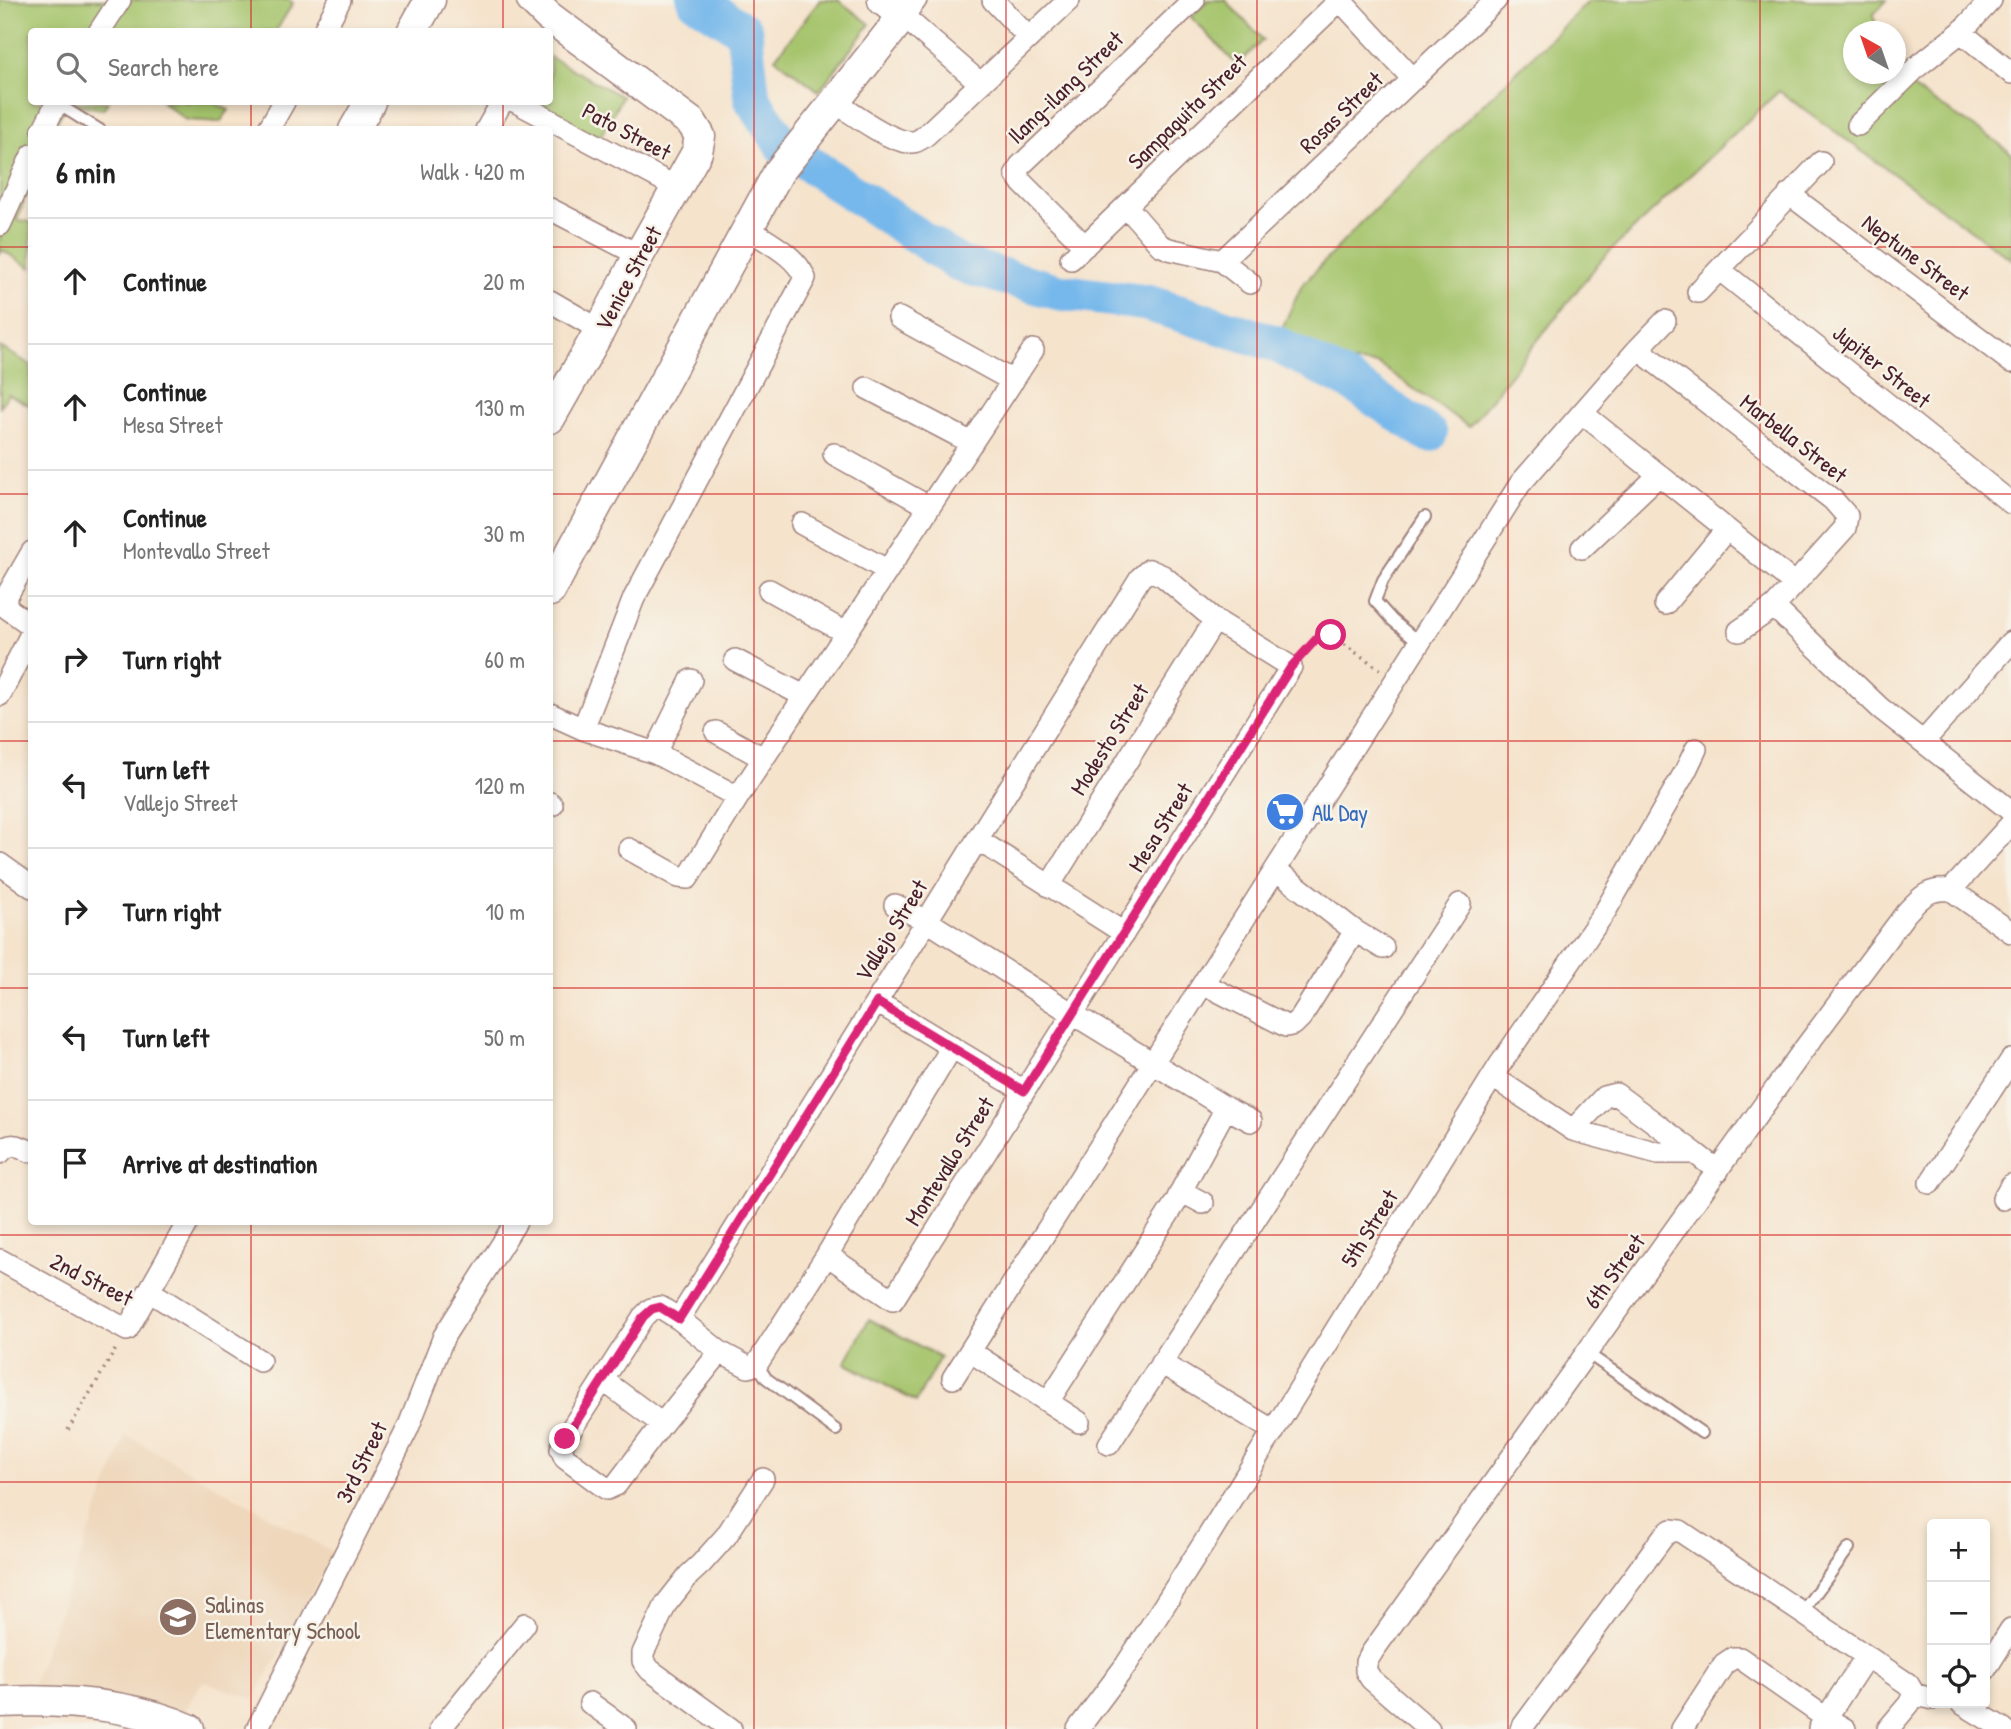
<!DOCTYPE html>
<html lang="en">
<head>
<meta charset="utf-8">
<style>
  body { margin:0; font-family:"Patrick Hand",sans-serif; background:#f2f2f2; color:#222 }
  .controls { position:absolute; right:21px; bottom:21px; display:grid; overflow:hidden; border-radius:7px; box-shadow:0 4px 10px #0003 }
  .controls button { width:63px; height:63px; display:grid; place-items:center; padding:0; border:0; border-bottom:2px solid #e0e0e0; background:#fff; color:#222; font:35px sans-serif }
  .compass { position:absolute; left:1843px; top:21px; width:63px; height:63px; border-radius:50%; background:#fff; box-shadow:0 4px 10px #0003; rotate:320deg }
  .stop { position:absolute; width:21px; height:21px; margin:-16px; border:5px solid #db2777; border-radius:50%; background:#fff }
  .stop.end { background:#db2777; border-color:#fff; box-shadow:0 2px 7px #0008 }
  .list { margin:0; padding:0; list-style:none }
  h2 { display:flex; justify-content:space-between; align-items:center; height:91px; margin:0; padding:0 28px; font-size:30px }
  h2 small { font-size:23px; font-weight:400; color:#767676 }
  .list li { display:grid; grid-template-columns:46px 1fr auto; gap:21px; align-items:center; box-sizing:border-box; height:126px; padding:0 28px; border-top:2px solid #e0e0e0 }
  .list b { display:block; font-size:26px; white-space:nowrap }
  .list p { margin:0; font-size:23px; white-space:nowrap; color:#767676 }
  .list em { font-size:23px; font-style:normal; color:#767676 }
  .icon { flex:none; width:38px; height:38px; fill:none; stroke:currentColor; stroke-width:2; stroke-linecap:round; stroke-linejoin:round }
  .map { position:relative; flex:none; width:2011px; height:1729px; overflow:hidden }
  .search { position:absolute; background:#fff; box-shadow:0 4px 10px #0003; left:28px; top:28px; width:525px; height:77px; display:flex; align-items:center; gap:18px; box-sizing:border-box; padding:0 24px; border-radius:7px; color:#767676; font-size:26px }
  .panel { position:absolute; background:#fff; box-shadow:0 4px 10px #0003; left:28px; top:126px; width:525px; height:1099px; border-radius:7px }
  .map>svg:first-child { display:block }
</style>
</head>
<body>
<div class="map">
<svg width="2011" height="1729" viewBox="0 0 2011 1729">
  <rect width="100%" height="100%" fill="#f7f3e8"/>
  <filter id="ink" filterUnits="userSpaceOnUse"><feTurbulence type="fractalNoise" baseFrequency=".0143" numOctaves="2"/><feDisplacementMap in="SourceGraphic" scale="14" xChannelSelector="R" yChannelSelector="G"/><feConvolveMatrix kernelMatrix="1 2 1 2 8 2 1 2 1" color-interpolation-filters="sRGB"/></filter>
  <filter id="wash" filterUnits="userSpaceOnUse"><feTurbulence type="fractalNoise" baseFrequency=".00686" numOctaves="4" result="noise"/><feDisplacementMap in="SourceGraphic" scale="28" xChannelSelector="R" yChannelSelector="G"/><feGaussianBlur stdDeviation="1.57" result="paint"/><feColorMatrix in="noise" values="0 0 0 0 0 0 0 0 0 0 0 0 0 0 0 0 0 1.4 0 .05"/><feComposite in="paint" operator="in"/></filter>
  <g filter="url(#wash)">
    <rect width="100%" height="100%" fill="#f5e3cc"/>
    <!-- built -->
    <path fill="#eed7bb" d="M126 1435 334 1553 254 1699 203 1681 182 1714 31 1688Z"/>
    <!-- green -->
    <path fill="#a5c46c" stroke="#78724c" stroke-width="2" d="M0 0H289L293 3 276 31 32 32V102H108L103 109 67 103 53 129 32 130 31 183 17 220 31 222V268L2 250 0 254Z
      M820 0H838L870 24 819 91 775 58Z
      M1208 0H1225L1263 40 1237 65 1191 17Z
      M1590 0H1887L1873 15 1878 31 1854 32V74H1890L1993 139 2011 153V259L1779 91 1602 259 1469 427 1378 364 1328 362 1307 378 1245 341 1254 332 1279 335 1302 285 1360 224Z
      M550 57 622 97 599 139 531 102H550Z
      M162 102H213L229 110 220 122 186 120Z
      M0 347 31 365V406L8 394 0 407Z
      M869 1319 940 1357 916 1402 845 1363Z"/>
    <g fill="none" stroke-linecap="round" stroke-linejoin="round">
      <!-- river -->
      <path stroke="#76b8eb" stroke-width="37" d="M695 0 744 31 752 99 784 147 959 264 1059 292 1147 303 1274 343 1350 382 1429 434"/>
    </g>
  </g>
  <g filter="url(#ink)">
    <g fill="none" stroke-linecap="round" stroke-linejoin="round">
      <!-- lane casing -->
      <g stroke="#a0817c" stroke-width="14">
        <path id="lane" d="M56 103 100 130
          M1420 643 1392 620 1375 601 1383 580 1425 517
          M1587 1353 1702 1433
          M757 1364 766 1378 836 1430
          M1802 1612 1849 1548"/>
      </g>
      <!-- street casing -->
      <g stroke="#a0817c" stroke-width="24">
        <path id="street" d="M916 0 903 16 980 83
          M993 0 1029 38
          M1340 0 1413 79
          M99 32 120 0
          M323 32 340 0
          M1961 32 2011 73
          M834 101C851 113 891 143 912 142 918 142 922 138 926 135L1069 0
          M516 102 676 187
          M1858 125 1918 66 1961 32 1991 0
          M43 130 57 102
          M268 130 284 102
          M486 130 502 102
          M1789 194 2011 362
          M1127 207 1160 245 1169 249 1222 261 1250 283
          M550 209 639 255
          M0 225 32 155
          M1085 246 1022 183 1016 174 1020 166 1194 0
          M1071 259 1340 0
          M1222 261 1496 0
          M1720 270 2011 503
          M1698 292 1821 162
          M550 301 600 330
          M899 318 1013 381
          M1638 349 1833 500 1847 516 1845 528 1774 607 1739 631
          M867 388 972 443
          M1582 413 1795 584
          M834 454 929 507
          M802 524 887 570
          M1582 548 1659 475
          M32 552 5 599 7 608 32 626
          M769 590 846 633
          M1665 604 1726 530
          M1774 607 1880 708 2011 811
          M735 660 804 696
          M0 695 32 632
          M550 714 583 729 655 753 738 797 1033 350
          M583 729 634 598 805 278C796 255 767 242 747 228
          M716 732 763 758
          M1924 741 2011 642
          M655 753 691 680
          M550 803 552 805
          M978 840 1124 933
          M629 849 679 877 688 878 738 797
          M0 864 32 887
          M1276 870 1355 931 1383 948
          M1049 886 1215 620
          M1951 890 2011 932
          M895 905 927 921 1073 1014 1226 1108 1251 1121
          M1204 984 1286 1026 1294 1024 1301 1017 1355 931
          M877 1002 1024 1091
          M1493 1077 1573 1130 1658 1153H1695L1718 1171
          M1573 1130 1604 1097 1616 1094 1695 1153
          M0 1153C9 1142 18 1145 29 1151
          M1930 1183 2011 1060
          M1181 1191 1226 1108
          M2003 1199 2011 1185
          M0 1260 127 1330 188 1222
          M149 1291 260 1361
          M679 1319 1140 578 1149 570 1163 576 1215 620 1291 667 893 1300 827 1255
          M720 1352 662 1424 616 1485 607 1489 604 1487 565 1458 561 1449 565 1439 643 1317 651 1309 660 1307 679 1319 720 1352 748 1367 757 1364 827 1255 952 1047
          M971 1352 1079 1422
          M1161 1363 1274 1431
          M953 1378 1520 484 1638 349 1665 321
          M603 1380 662 1424
          M1048 1402 1176 1202 1181 1191 1203 1203
          M1109 1444 1460 904
          M1985 1670 2011 1629
          M590 1703 626 1729
          M1961 1703 2004 1729
          M257 1729 408 1428 444 1336 516 1222
          M440 1729 525 1624
          M731 1729 650 1670 643 1661V1653L666 1604 689 1575 701 1564 726 1536 763 1479
          M1078 1729 1126 1665 1204 1543 1499 1066 1606 910 1686 770 1696 749
          M1429 1729 1371 1679 1366 1671V1662L1373 1651 1802 1052 1906 913C1921 897 1928 888 1951 890L2011 824
          M1521 1729 1663 1537 1671 1530 1680 1531 1908 1684 1914 1694 1932 1699
          M1682 1729 1724 1664 1733 1658H1740L1826 1718 1845 1729
          M1819 1729 1866 1657
          M1888 1729 1909 1704 1914 1694"/>
      </g>
      <!-- secondary casing -->
      <g stroke="#a0817c" stroke-width="33">
        <path id="secondary" d="M532 0 548 16 692 123 700 136 697 152 639 255 600 330 550 418
          M412 32 430 0
          M354 130 370 102
          M550 591 778 173 903 16 883 0
          M0 1702C63 1699 130 1703 189 1729"/>
      </g>
      <!-- path -->
      <path stroke="#a0817c" stroke-width="3.5" stroke-dasharray="2 5" stroke-linecap="butt" d="M1305 652C1312 643 1318 633 1330 635L1380 669
        M68 1430 117 1347"/>
      <!-- lane -->
      <use href="#lane" stroke="#fff" stroke-width="10"/>
      <!-- street -->
      <use href="#street" stroke="#fff" stroke-width="21"/>
      <!-- secondary -->
      <use href="#secondary" stroke="#fff" stroke-width="30"/>
    </g>
  </g>
  <g fill="none" stroke-linecap="round" stroke-linejoin="round" filter="url(#ink)">
    <!-- route -->
    <path stroke="#db2777" stroke-width="9" d="M565 1439 643 1317 652 1309 660 1307 679 1319 877 1002 1024 1091 1291 667 1319 636 1324 634 1331 635"/>
  </g>
  <!-- grid -->
  <path fill="none" stroke="#d62828" stroke-width="2" stroke-opacity="0.55" d="M251 0V32M503 0V32M754 0V1729M1006 0V1729M1257 0V1729M1508 0V1729M1760 0V1729M251 102V130M503 102V130M0 247H32M550 247H2011M0 494H32M550 494H2011M0 741H32M550 741H2011M0 988H32M550 988H2011M251 1222V1729M503 1222V1729M0 1235H2011M0 1482H2011"/>
  <!-- icons -->
  <defs>
    <g id="supermarket-disc" transform="scale(2.0125)"><circle r="9.5" fill="#3f7fe0" stroke="#f7f3e8"/><path d="M-6-5.5h2.5l.6 2H6L4.5 2H-2.5L-4.4-4H-6ZM-1.5 3.2a1.3 1.3 0 1 0 .1 0ZM3 3.2a1.3 1.3 0 1 0 .1 0Z" fill="#fff"/></g>
    <g id="school-disc" transform="scale(2.0125)"><circle r="9.5" fill="#8d6e63" stroke="#f7f3e8"/><path d="M0-5L7-2L0 1L-7-2ZM-4 1L0 2.5L4 1V4Q0 6-4 4Z" fill="#fff"/></g>
  </defs>
  <g fill-rule="evenodd">
    <use href="#supermarket-disc" x="1285" y="812"/>
    <use href="#school-disc" x="178" y="1617"/>
  </g>
  <g text-anchor="middle" dominant-baseline="central" stroke-width="5" stroke-linejoin="round" paint-order="stroke">
    <!-- street labels -->
    <g font-size="23" fill="#4a1f2b" stroke="#f7f3e8">
      <text transform="translate(1065 87) rotate(-44)">Ilang-ilang Street</text>
      <text transform="translate(1187 111) rotate(-44)">Sampaguita Street</text>
      <text transform="translate(1341 112) rotate(-44)">Rosas Street</text>
      <text transform="translate(627 131) rotate(28)">Pato Street</text>
      <text transform="translate(1916 257) rotate(37)">Neptune Street</text>
      <text transform="translate(628 278) rotate(-62)">Venice Street</text>
      <text transform="translate(1882 366) rotate(39)">Jupiter Street</text>
      <text transform="translate(1794 438) rotate(38)">Marbella Street</text>
      <text transform="translate(1109 739) rotate(-58)">Modesto Street</text>
      <text transform="translate(1160 827) rotate(-58)">Mesa Street</text>
      <text transform="translate(891 930) rotate(-58)">Vallejo Street</text>
      <text transform="translate(949 1161) rotate(-58)">Montevallo Street</text>
      <text transform="translate(1369 1228) rotate(-58)">5th Street</text>
      <text transform="translate(1614 1271) rotate(-54)">6th Street</text>
      <text transform="translate(92 1279) rotate(27)">2nd Street</text>
      <text transform="translate(361 1462) rotate(-64)">3rd Street</text>
    </g>
    <!-- shop labels -->
    <g font-size="23" fill="#366cbe" stroke="#f7f3e8" text-anchor="start">
      <text x="1312" y="812">All Day</text>
    </g>
    <!-- education labels -->
    <g font-size="23" fill="#785e54" stroke="#f7f3e8" text-anchor="start">
      <text x="205" y="1604">Salinas<tspan x="205" dy="26">Elementary School</tspan></text>
    </g>
  </g>
</svg>
<div class="controls">
<button>+</button>
<button>−</button>
<button><svg class="icon" aria-label="locate" viewBox="0 0 24 24"><circle cx="12" cy="12" r="6"/><path d="M12 2v4M12 18v4M2 12h4M18 12h4"/></svg></button>
</div>
<svg class="compass" viewBox="-18 -18 36 36"><path d="M0-13l5 13h-10z" fill="#e53935"/><path d="M0 13l5-13h-10z" fill="#767676"/></svg>
<div class="stop" style="left:1331px;top:635px"></div>
<div class="stop end" style="left:565px;top:1439px"></div>
<div class="search"><svg class="icon" aria-label="search" viewBox="0 0 24 24"><circle cx="10" cy="10" r="6"/><path d="M15 15l6 6"/></svg>Search here</div>
<section class="panel">
<h2>6 min<small>Walk · 420 m</small></h2>
<ul class="list">
<li><svg class="icon" aria-label="ahead" viewBox="0 0 24 24"><path d="M12 20V5M6 11l6-6 6 6"/></svg><div><b>Continue</b></div><em>20 m</em></li>
<li><svg class="icon" aria-label="ahead" viewBox="0 0 24 24"><path d="M12 20V5M6 11l6-6 6 6"/></svg><div><b>Continue</b><p>Mesa Street</p></div><em>130 m</em></li>
<li><svg class="icon" aria-label="ahead" viewBox="0 0 24 24"><path d="M12 20V5M6 11l6-6 6 6"/></svg><div><b>Continue</b><p>Montevallo Street</p></div><em>30 m</em></li>
<li><svg class="icon" aria-label="right" viewBox="0 0 24 24"><path d="M7 20v-9h11M14 6l5 5-5 5"/></svg><div><b>Turn right</b></div><em>60 m</em></li>
<li><svg class="icon" aria-label="left" viewBox="0 0 24 24"><path d="M17 20v-9H6M10 6l-5 5 5 5"/></svg><div><b>Turn left</b><p>Vallejo Street</p></div><em>120 m</em></li>
<li><svg class="icon" aria-label="right" viewBox="0 0 24 24"><path d="M7 20v-9h11M14 6l5 5-5 5"/></svg><div><b>Turn right</b></div><em>10 m</em></li>
<li><svg class="icon" aria-label="left" viewBox="0 0 24 24"><path d="M17 20v-9H6M10 6l-5 5 5 5"/></svg><div><b>Turn left</b></div><em>50 m</em></li>
<li><svg class="icon" aria-label="arrive" viewBox="0 0 24 24"><path d="M6 21V4h12l-3 4 3 4H6"/></svg><div><b>Arrive at destination</b></div></li>
</ul>
</section>
</div>
</body>
</html>
